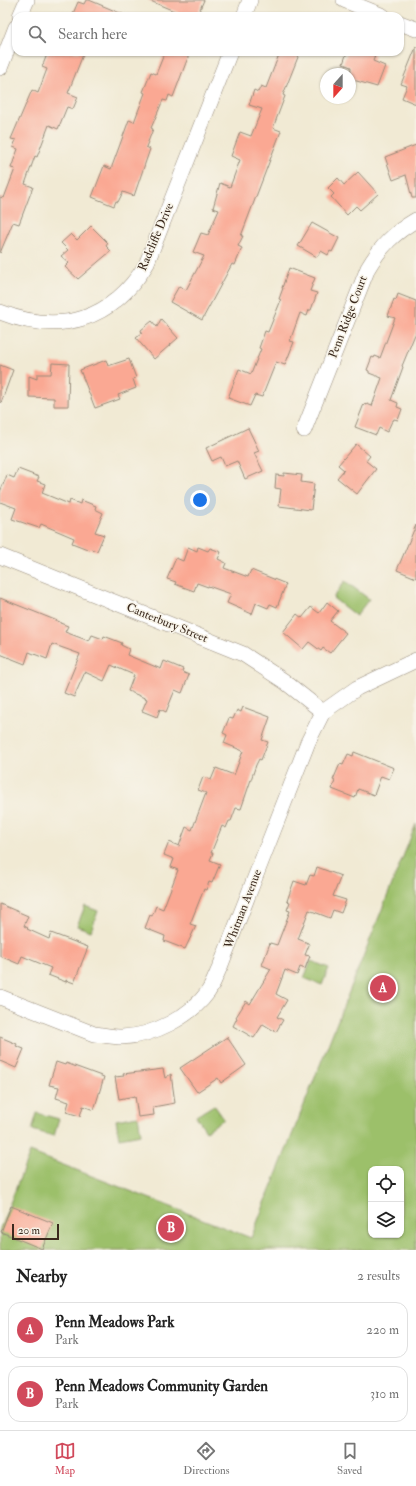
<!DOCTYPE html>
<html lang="en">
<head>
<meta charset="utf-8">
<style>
  body { margin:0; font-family:"IM FELL Double Pica",serif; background:#f2f2f2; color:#222 }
  .controls { position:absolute; right:12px; bottom:12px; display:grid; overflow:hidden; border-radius:8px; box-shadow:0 1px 3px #0004 }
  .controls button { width:36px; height:36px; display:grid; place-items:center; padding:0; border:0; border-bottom:1px solid #e0e0e0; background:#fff; color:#222; font:20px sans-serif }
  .compass { position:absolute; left:320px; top:68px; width:36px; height:36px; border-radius:50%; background:#fff; box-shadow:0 1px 3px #0004; rotate:201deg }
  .scale { position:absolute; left:12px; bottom:10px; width:47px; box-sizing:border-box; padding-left:4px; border:2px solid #3b2a1e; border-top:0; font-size:11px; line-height:14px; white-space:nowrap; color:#3b2a1e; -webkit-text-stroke:3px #f7f3e8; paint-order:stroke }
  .you { position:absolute; left:200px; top:500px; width:14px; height:14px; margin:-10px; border:3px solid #fff; border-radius:50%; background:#1a73e8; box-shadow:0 0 0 6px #1a73e833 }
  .badge { display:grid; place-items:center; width:26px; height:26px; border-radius:50%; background:#d1495b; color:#fff; font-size:13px; font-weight:700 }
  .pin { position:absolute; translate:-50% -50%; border:2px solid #fff; box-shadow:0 1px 4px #0006 }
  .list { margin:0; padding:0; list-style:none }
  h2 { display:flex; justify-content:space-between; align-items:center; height:52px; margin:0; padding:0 16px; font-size:17px }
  h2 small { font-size:13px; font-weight:400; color:#767676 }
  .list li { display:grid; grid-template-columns:26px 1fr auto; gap:12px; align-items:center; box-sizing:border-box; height:56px; margin:0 8px 8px; padding:0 8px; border:1px solid #e0e0e0; border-radius:12px }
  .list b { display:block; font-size:15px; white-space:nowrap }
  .list p { margin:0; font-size:13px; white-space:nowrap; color:#767676 }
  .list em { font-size:13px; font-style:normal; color:#767676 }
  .icon { flex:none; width:22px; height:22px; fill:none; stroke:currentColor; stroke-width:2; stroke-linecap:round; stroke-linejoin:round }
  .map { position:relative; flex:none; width:416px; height:1250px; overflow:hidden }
  .search { position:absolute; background:#fff; box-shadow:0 1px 3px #0004; left:12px; right:12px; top:12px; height:44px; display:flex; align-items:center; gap:10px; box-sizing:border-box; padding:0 14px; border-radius:12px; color:#767676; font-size:15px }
  .sheet { height:180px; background:#fff }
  nav { display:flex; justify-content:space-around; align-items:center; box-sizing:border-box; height:56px; border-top:1px solid #e0e0e0; background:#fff; font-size:11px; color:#767676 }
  nav a { display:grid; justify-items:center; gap:2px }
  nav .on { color:#d1495b }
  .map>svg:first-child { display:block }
</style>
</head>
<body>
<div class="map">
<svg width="416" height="1250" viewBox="0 0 416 1250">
  <rect width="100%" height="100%" fill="#f7f3e8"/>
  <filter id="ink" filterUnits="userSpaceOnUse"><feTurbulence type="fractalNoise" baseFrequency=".025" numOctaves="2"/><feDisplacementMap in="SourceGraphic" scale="8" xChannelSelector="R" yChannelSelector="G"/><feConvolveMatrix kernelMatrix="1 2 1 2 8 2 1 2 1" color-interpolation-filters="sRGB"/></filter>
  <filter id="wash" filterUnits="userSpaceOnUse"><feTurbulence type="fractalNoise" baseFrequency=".012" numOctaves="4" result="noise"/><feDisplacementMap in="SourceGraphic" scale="16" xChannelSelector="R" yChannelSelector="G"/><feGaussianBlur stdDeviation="0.9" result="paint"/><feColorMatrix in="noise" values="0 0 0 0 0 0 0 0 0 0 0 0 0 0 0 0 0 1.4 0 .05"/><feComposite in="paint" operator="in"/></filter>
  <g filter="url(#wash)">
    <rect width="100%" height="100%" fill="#f1ead4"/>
    <!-- green -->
    <path fill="#9cc06a" stroke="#6c7544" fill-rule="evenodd" d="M345 581 369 599 356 616 333 598Z
      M416 824V1250H0V1229L30 1152 251 1238ZM371 1169H401V1235H371Z
      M85 906 98 911 91 931 77 926Z
      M311 961 329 968 322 985 304 978Z
      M214 1105 224 1119 206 1131 196 1116Z
      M37 1113 59 1119 54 1136 32 1130Z
      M138 1116 141 1134 119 1138 116 1120Z"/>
    <g id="blocks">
      <!-- building -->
      <path fill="#faa893" d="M86 0H89L127 16H72L78 2 84 4Z
        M148 0H204L197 16H186Z
        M416 47V104L402 98 407 86 401 84Z
        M48 52H84L68 93 78 97 73 109 67 107 58 129 49 125 37 157 35 156 25 184 33 187 19 224 13 222 0 253V197L4 198 15 169 11 168 18 149 13 147 16 140 11 139 32 90 38 93 47 69 42 67Z
        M165 52H190L173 97 169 95 167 101 163 100 151 128 153 129 146 147 150 149 134 196 123 192 118 202 116 201 114 206 92 197 104 166 111 169 129 120 134 122 145 93 143 92 151 72 156 74Z
        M280 52H300L283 95 285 96 273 128 281 131 241 236H243L238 246 242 248 235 265 232 264 202 320 170 302 179 286 186 290 204 256 193 252 201 233 208 235 219 210 213 208 220 183 230 187 240 160 231 156 240 132 251 136 262 109 249 105 254 90 258 92 261 86 266 88Z
        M347 52H374L373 55 375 56 373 61 385 66 377 87 350 79 351 67 343 64Z
        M416 145V198H412L406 175 393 180 385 157Z
        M358 172 378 194 360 210 356 206 347 215 331 197 334 194 328 188 338 178 344 185Z
        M312 223 339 238 332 252 330 251 328 255 321 251 317 257 298 246Z
        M91 226 108 243 106 246 111 251 78 279 65 267 69 263 61 256 68 250 61 243 71 234 77 240Z
        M289 268 315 278 310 291 317 293 311 310H309L307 316 300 313 290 341 294 342 285 365 276 362 262 397 255 395 250 406 228 398 239 369 251 374 261 349 259 348 265 331 268 332 281 300 279 299 283 288H282Z
        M398 294 416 301V332L402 366 403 367 391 400 398 403 397 407 402 409 398 420 394 419 393 421H392L387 432 379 428 376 435 355 427 364 404 367 405V404L372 406 382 378 369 373V371L367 370 372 357 374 358 375 356 380 358 395 318 388 316 394 299 396 300Z
        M161 319 178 338 154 359 136 338 142 333 141 330 152 321 157 327Z
        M129 359 136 378 133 379 136 388 118 395 120 399 95 408 80 370 106 360 108 366Z
        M52 363 69 364 68 406H54V398L29 397V376L37 379V374H51Z
        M0 365 13 370 1 403 0 402Z
        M248 428 259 451 254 453 263 471 245 479 237 461 225 466 221 457 212 461 206 448Z
        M356 444 370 456 366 461 376 469 357 494 337 478 344 470 338 465Z
        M18 469 39 477 37 481 45 484 42 493 69 504 70 500 80 504 81 500 96 506 95 509 103 513 95 532 104 535 97 551 91 549 90 550 72 543 74 538 41 524 39 528 12 519 16 508 0 502V492L7 475 14 478Z
        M284 473 302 475 301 482 314 484 311 510 279 506 281 489 275 488 276 475 284 476Z
        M416 525V578L397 570Z
        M188 547 197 551 198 547 208 551 210 548 221 552 218 559 226 563 224 568 248 577 251 570 286 584 277 607 270 604 268 608 256 603 252 614 227 603 231 594 208 586V587L197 583 194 591 175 584 176 582 167 579 176 558 183 561Z
        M0 598 60 622V623L68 626 65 632 89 641 92 635 103 639 104 636 122 643 121 645 129 649 127 655 161 669 164 661 183 669 182 672 189 675 182 693 175 690 166 712 160 709 157 717 142 711 147 699 128 691 134 675 111 665 104 681 85 672 74 697 64 693 80 654 52 644 47 659 29 652 25 664 0 654Z
        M327 602 338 611 330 621 346 633 330 653 323 648 321 651 309 642 303 649 283 632 297 614 302 618 311 607 319 613Z
        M243 707 270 717 262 740 268 742 261 760 259 759 256 765 241 809 236 808 231 821H229L226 828 222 826 211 853H213L210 860 220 864 212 883 209 882 206 890 204 889 190 924 196 926 185 949 164 941 165 936 145 928 150 915 152 916 156 906 163 909 178 870 171 867 174 859 164 855 169 842 179 846 186 827 192 830 206 793 198 790 203 777 211 780 216 768 234 775 243 751 224 743 227 735 223 733 229 718 233 719 237 710 241 712Z
        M354 752 394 768 389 779 381 776 374 795 358 789 355 798 332 789 335 781 333 780 340 764 343 765 348 754 353 756Z
        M317 867 341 876 333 896 346 900 341 913 333 910 330 918 309 910 298 939 308 943 309 945 305 955 310 956 305 969 300 967 297 975 285 970 276 994 287 1000 277 1017 283 1020 276 1032 263 1024 254 1038 233 1026 237 1018 236 1017 246 1001 250 1004 271 969 262 965 270 943 277 945 290 911 287 910 290 902 287 901 294 881 306 885 310 875 314 876Z
        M0 904 28 916 24 926 28 928 27 929 49 939 51 933 88 947 74 983 66 980V982L48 975 51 968 22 956 19 964 0 956Z
        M0 1037 17 1044 16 1046 24 1049 16 1068 0 1061Z
        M227 1037 246 1065 221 1083 218 1078 197 1092 180 1068Z
        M56 1062 65 1065 66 1063 104 1077 94 1110 83 1106 80 1116 66 1112 69 1102 56 1098 59 1087 49 1085Z
        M163 1069 165 1078 171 1074 175 1103 153 1107 154 1115 138 1117 135 1096 119 1099 115 1077 124 1076 123 1074Z
        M11 1206 53 1223 42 1249 1 1232Z"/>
    </g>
  </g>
  <g filter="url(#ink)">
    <use href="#blocks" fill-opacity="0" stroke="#968a79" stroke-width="1"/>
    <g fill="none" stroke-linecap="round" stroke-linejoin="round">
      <!-- minor casing -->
      <g stroke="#968a79" stroke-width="16">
        <path id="minor" d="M344 0 383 16
          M20 16 27 0
          M244 16 250 0
          M400 23 416 29
          M0 68 16 27
          M0 312C61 336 112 320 146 265L230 52
          M304 430 368 268C381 246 394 233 416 220
          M0 556 243 654 284 681 323 712
          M0 997 94 1034C104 1035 113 1037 122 1037 153 1036 190 1017 208 992 213 985 216 975 220 967L308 742 323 712 357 688 416 660"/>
      </g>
      <!-- minor -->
      <use href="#minor" stroke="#fff" stroke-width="15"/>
    </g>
  </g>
  <g text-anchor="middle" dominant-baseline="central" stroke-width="3" stroke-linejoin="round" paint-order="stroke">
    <!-- street labels -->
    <g font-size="12" fill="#3b2a1e" stroke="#f7f3e8">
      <text transform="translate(156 237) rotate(-67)">Radcliffe Drive</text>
      <text transform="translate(348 317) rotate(-69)">Penn Ridge Court</text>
      <text transform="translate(167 623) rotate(22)">Canterbury Street</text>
      <text transform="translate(243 909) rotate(-69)">Whitman Avenue</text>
    </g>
  </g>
</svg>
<div class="controls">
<button><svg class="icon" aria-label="locate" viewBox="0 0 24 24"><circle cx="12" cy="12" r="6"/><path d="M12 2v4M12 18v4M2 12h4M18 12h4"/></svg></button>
<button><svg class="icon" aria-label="layers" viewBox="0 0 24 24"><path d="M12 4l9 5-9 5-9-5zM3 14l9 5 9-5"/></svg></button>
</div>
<svg class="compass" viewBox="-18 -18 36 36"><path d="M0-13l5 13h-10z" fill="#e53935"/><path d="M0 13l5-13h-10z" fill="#767676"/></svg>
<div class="scale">20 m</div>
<div class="you"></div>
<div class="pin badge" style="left:383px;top:988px">A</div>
<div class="pin badge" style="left:171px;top:1228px">B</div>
<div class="search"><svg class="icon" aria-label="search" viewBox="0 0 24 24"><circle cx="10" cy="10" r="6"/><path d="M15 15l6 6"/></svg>Search here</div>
</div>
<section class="sheet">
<h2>Nearby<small>2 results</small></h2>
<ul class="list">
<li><span class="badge">A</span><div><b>Penn Meadows Park</b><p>Park</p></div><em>220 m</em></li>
<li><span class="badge">B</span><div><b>Penn Meadows Community Garden</b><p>Park</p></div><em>310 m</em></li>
</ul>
</section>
<nav>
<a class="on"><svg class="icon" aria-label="map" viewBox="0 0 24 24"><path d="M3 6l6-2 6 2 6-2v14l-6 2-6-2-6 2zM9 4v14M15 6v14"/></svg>Map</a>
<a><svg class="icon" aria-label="directions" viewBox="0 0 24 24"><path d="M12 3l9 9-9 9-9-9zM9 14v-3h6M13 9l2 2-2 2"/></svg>Directions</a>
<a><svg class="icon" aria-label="saved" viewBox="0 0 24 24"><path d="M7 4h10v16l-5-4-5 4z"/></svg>Saved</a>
</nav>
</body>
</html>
